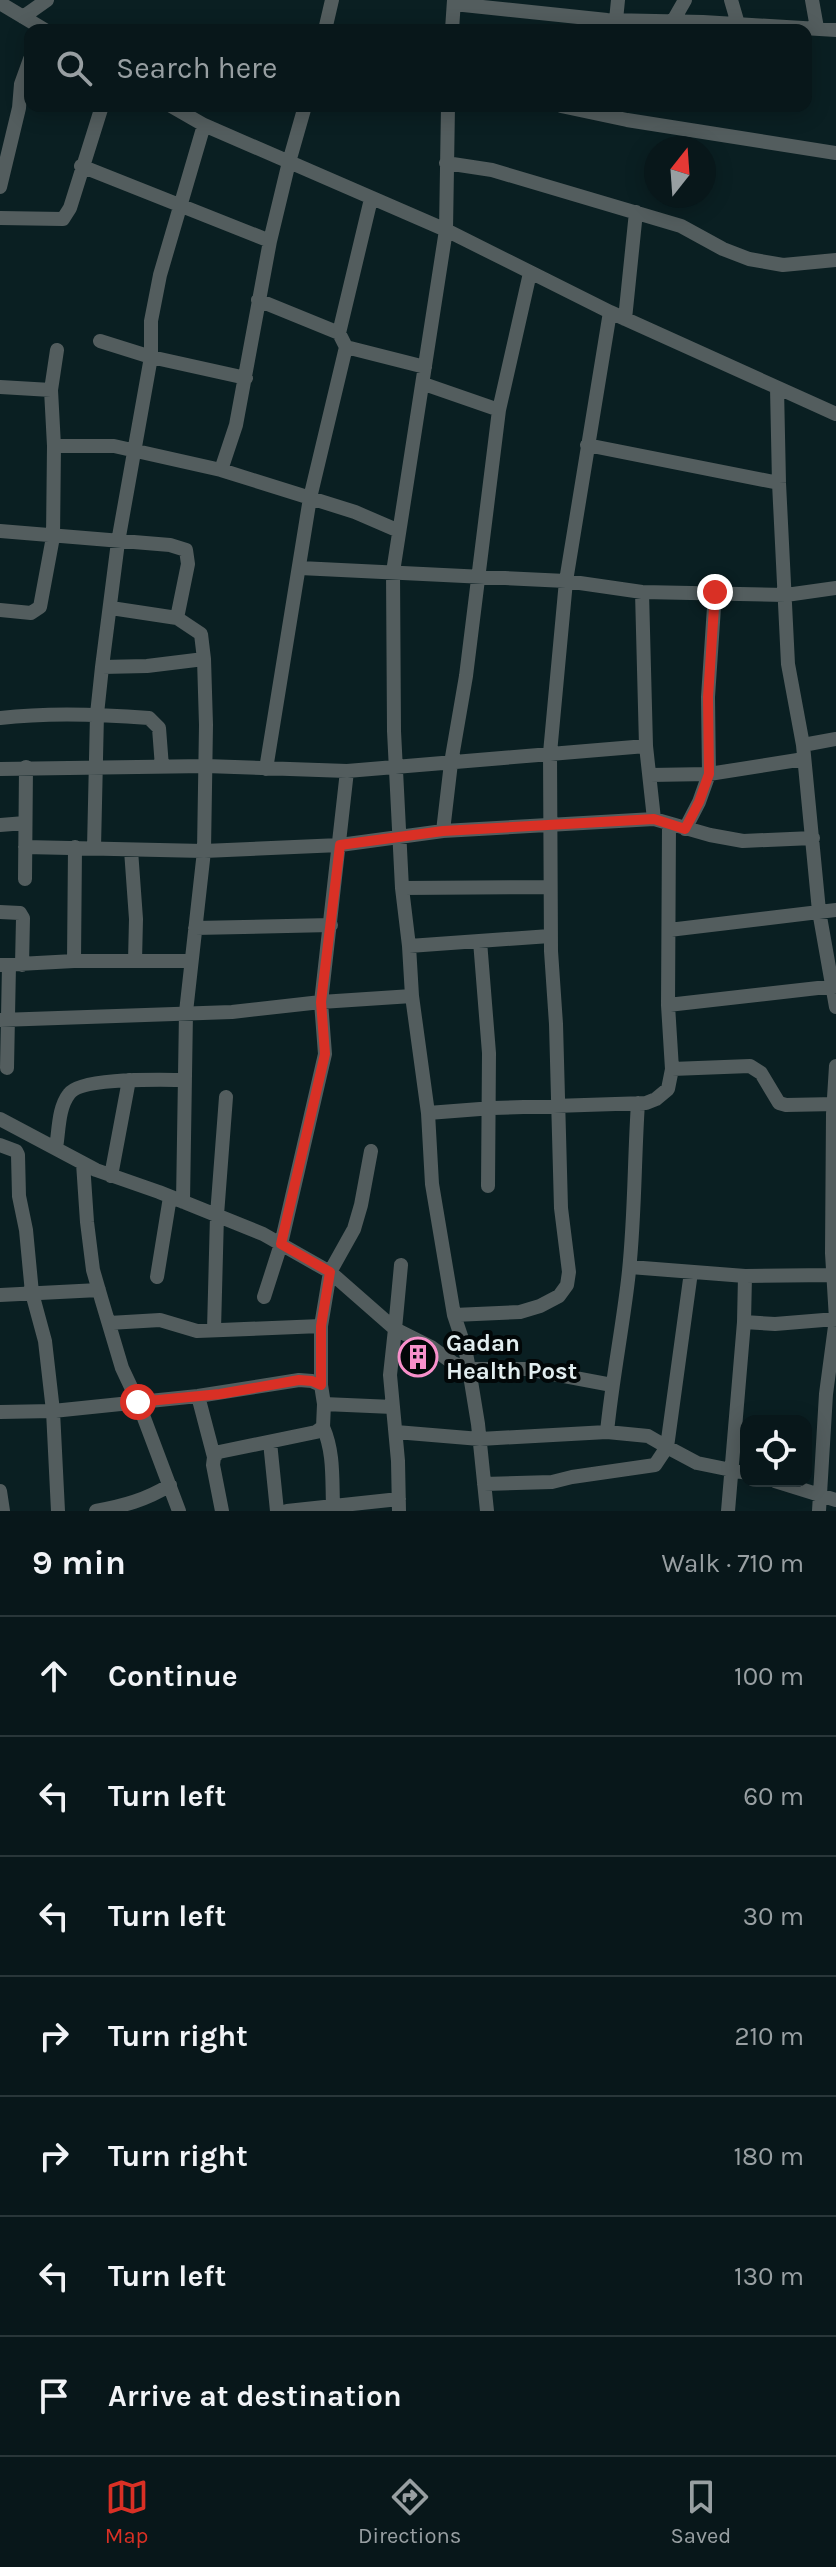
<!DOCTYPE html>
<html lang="en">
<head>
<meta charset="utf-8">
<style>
  body { margin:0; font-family:Karla,sans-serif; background:#112023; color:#f1f3f6 }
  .controls { position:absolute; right:24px; bottom:24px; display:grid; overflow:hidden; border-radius:16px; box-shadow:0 4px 20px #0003 }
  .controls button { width:72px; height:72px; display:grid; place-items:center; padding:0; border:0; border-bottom:2px solid #293639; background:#08171a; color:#f1f3f6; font:40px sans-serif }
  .compass { position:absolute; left:644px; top:136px; width:72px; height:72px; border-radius:50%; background:#08171a; box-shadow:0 4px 20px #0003; rotate:17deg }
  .stop { position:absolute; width:24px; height:24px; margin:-18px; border:6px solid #d93025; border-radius:50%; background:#fff }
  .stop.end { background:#d93025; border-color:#fff; box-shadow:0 2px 8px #0008 }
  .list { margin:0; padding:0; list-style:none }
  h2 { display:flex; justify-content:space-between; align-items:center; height:104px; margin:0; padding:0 32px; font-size:34px }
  h2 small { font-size:26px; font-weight:400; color:#989fa2 }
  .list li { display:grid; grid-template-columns:52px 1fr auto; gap:24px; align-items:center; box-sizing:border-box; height:120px; padding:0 32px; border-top:2px solid #293639 }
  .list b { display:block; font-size:30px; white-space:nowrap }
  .list em { font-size:26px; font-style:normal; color:#989fa2 }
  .icon { flex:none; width:44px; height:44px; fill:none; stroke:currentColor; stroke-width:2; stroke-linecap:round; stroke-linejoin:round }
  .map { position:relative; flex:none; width:836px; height:1511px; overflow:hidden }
  .search { position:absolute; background:#08171a; box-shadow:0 4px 20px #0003; left:24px; right:24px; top:24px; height:88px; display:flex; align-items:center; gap:20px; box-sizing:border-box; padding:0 28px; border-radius:16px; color:#989fa2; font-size:30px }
  .sheet { height:944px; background:#08171a }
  nav { display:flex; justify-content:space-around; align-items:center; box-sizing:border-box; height:112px; border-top:2px solid #293639; background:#08171a; font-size:22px; color:#989fa2 }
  nav a { display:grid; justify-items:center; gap:4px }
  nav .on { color:#d93025 }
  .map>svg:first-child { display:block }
</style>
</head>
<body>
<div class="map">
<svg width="836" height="1511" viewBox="0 0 836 1511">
  <rect width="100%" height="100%" fill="#0a1f22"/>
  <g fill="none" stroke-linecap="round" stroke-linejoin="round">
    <!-- street -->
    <path stroke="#535d5e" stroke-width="14" d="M731 0 738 24
      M812 0 817 28
      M0 3 45 30
      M454 4 607 20 703 22 836 30
      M23 17 47 0
      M673 21 685 0
      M325 30 332 0
      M452 30 454 0
      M615 30 618 0
      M171 106 204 125 446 230 610 312 836 414
      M448 106 446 230 393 572 394 731 402 888 409 946 412 996 428 1113 432 1184 454 1315 465 1348 469 1369 478 1424 487 1511
      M561 106 627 120 836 153
      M446 163 492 170 681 226 723 249 749 259 783 265 836 260
      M81 166 270 241
      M0 187 19 108 21 84 30 59
      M0 218 63 219 70 208 102 106
      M258 300 339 333 346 347 425 367
      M625 319 636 212
      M339 333 371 199
      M100 341 151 357 246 378
      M424 384 499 410
      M0 387 51 390
      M777 388 779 483 788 664 803 745 819 911 836 1007
      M587 445 779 483
      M54 446H114L221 470 355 512 399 531
      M221 470 236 425 270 241 289 162 305 106
      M0 531 170 545 186 550 188 564 177 618
      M300 568 566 581 642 592 786 595 836 588
      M642 592 646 746 654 819
      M111 608 177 618 201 634 204 659 206 725 204 851 186 1012 183 1202
      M0 610 31 613 40 607 53 537 54 446 51 390 57 350
      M102 667 147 666 204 659
      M0 718C50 712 99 714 149 718L159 728 162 767
      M803 745 836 739
      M0 769 206 766 347 771 646 746
      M266 769 310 498 346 347
      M650 775 709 774 804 759
      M0 825 25 823
      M685 829 699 802 709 774 708 697 715 592
      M443 831 451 763 466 676 499 410 530 273
      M25 847 204 851 340 845 443 831 654 819 710 835 743 841 813 838
      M94 848 97 714 102 667 118 542 151 357V321L160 275 204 125
      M131 850 136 919 135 961
      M25 879 26 767
      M402 888 550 887
      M0 912 20 913 23 918 22 965
      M195 928 331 925
      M669 930 836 910
      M480 941 489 1053 488 1186
      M409 946 550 936
      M74 961 75 847
      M0 965 74 961H191
      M668 1005 836 986
      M0 1020 232 1012 321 1002 412 996
      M7 1068 9 965
      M672 1069 750 1066 761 1073 779 1103 786 1105 836 1104
      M428 1113 493 1108 646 1103 656 1099 668 1089 672 1069 668 1005 669 825
      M0 1119 96 1170 159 1192 263 1234 330 1272 395 1329 390 1375 398 1461 399 1511
      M0 1145 16 1151 18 1155 19 1196 26 1230 32 1293 45 1341 53 1411 198 1396 299 1380 312 1381 321 1385 324 1404 393 1407
      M56 1148C59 1131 58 1108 69 1094 80 1077 162 1080 184 1080
      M83 1163 87 1222 93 1270 102 1301 122 1368 138 1402 179 1511
      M111 1176 129 1080
      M401 1265 395 1329 431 1347 453 1363 469 1369H527L612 1385
      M630 1267 745 1276 744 1322 728 1511
      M745 1276 832 1275
      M157 1277 170 1197
      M0 1295 99 1290
      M264 1297 281 1244 325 1054 321 1002 347 771
      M454 1315 520 1312 540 1306 559 1296 567 1285 569 1272 561 1208 556 1024 551 951 550 753 566 581 610 312
      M744 1322 775 1324 836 1319
      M109 1323 160 1320 197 1331 321 1326
      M214 1330 217 1215 226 1097
      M321 1385V1326L330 1272 354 1229 361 1205 371 1151
      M198 1396 214 1457
      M0 1412 53 1411 58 1511
      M323 1427C334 1452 332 1478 333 1505
      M396 1432 480 1439 607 1432 648 1436 667 1447 691 1272
      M607 1432C612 1381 622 1331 628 1280 635 1222 634 1162 638 1103
      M270 1442 277 1511
      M775 1481 836 1500
      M484 1484 552 1482 572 1477 655 1465 667 1447 697 1463 746 1473
      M0 1491 3 1511
      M96 1511C123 1506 146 1500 170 1485
      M222 1511 213 1465 214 1457 219 1452 316 1432 323 1427 324 1404
      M287 1511 399 1499
      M819 1511 826 1394 836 1319 832 1253 833 1114 836 1066"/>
  </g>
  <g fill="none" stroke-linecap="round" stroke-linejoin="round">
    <!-- route -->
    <path stroke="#d93025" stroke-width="10" d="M138 1402 220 1394 299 1380 312 1381 321 1385V1326L330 1272 281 1244 325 1054 321 1002 340 845 443 831 654 819 685 829 699 802 709 774 708 697 715 592"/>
  </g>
  <!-- icons -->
  <defs>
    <g id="building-ring" transform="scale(2)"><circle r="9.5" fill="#020708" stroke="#f890cb" stroke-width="1.5"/><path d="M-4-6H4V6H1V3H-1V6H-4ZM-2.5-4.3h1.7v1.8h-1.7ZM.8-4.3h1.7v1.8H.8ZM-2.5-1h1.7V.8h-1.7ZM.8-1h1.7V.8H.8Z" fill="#f890cb"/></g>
  </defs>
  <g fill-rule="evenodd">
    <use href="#building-ring" x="418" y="1357"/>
  </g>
  <g text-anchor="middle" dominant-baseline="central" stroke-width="8" stroke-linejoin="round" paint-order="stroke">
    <!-- poi labels -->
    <g font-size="24" font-weight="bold" fill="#e1edef" stroke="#020708" text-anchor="start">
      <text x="446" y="1343">Gadan<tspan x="446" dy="28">Health Post</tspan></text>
    </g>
  </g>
</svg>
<div class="controls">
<button><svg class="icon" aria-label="locate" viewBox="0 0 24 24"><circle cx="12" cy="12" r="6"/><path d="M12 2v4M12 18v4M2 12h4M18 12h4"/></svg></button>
</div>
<svg class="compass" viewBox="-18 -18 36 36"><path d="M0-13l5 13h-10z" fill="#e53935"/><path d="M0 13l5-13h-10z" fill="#989fa2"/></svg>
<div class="stop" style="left:138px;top:1402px"></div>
<div class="stop end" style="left:715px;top:592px"></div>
<div class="search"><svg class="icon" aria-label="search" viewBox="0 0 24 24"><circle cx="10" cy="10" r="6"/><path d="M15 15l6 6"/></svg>Search here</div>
</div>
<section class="sheet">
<h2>9 min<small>Walk · 710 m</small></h2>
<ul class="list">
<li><svg class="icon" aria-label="ahead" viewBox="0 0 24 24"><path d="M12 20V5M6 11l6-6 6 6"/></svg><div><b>Continue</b></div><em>100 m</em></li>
<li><svg class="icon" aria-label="left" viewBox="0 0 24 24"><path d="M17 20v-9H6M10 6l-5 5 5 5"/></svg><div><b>Turn left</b></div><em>60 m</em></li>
<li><svg class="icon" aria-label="left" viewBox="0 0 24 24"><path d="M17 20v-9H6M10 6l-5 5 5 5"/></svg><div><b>Turn left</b></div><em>30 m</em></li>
<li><svg class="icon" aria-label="right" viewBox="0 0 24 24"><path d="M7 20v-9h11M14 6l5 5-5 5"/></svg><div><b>Turn right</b></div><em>210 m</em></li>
<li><svg class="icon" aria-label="right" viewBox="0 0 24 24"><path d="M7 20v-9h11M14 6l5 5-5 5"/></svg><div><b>Turn right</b></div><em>180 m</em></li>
<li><svg class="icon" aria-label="left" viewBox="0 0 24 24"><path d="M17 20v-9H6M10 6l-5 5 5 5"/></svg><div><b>Turn left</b></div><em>130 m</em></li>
<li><svg class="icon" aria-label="arrive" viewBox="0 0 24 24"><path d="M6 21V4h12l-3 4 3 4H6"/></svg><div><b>Arrive at destination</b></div></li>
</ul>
</section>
<nav>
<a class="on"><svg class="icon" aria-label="map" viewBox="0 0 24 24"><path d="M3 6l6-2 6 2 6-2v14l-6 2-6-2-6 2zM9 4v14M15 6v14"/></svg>Map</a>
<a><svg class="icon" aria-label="directions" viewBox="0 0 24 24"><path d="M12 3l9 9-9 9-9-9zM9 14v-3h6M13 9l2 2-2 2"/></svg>Directions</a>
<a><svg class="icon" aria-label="saved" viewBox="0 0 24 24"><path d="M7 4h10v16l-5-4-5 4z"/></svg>Saved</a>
</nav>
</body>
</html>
